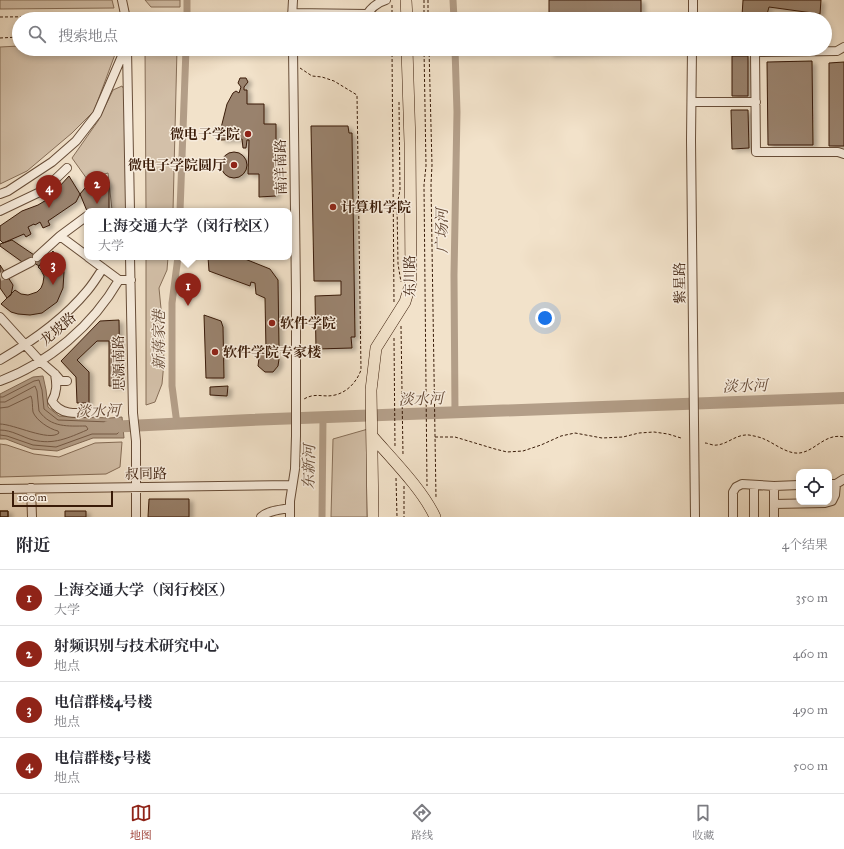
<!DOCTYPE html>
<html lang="zh">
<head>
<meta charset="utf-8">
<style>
  body { margin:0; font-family:"IM FELL Great Primer","Noto Serif SC",serif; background:#f2f2f3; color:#2b2b33 }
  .controls { position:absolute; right:12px; bottom:12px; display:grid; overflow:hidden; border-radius:8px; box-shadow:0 2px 6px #0003 }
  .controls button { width:36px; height:36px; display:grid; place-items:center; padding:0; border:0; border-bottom:1px solid #e1e1e2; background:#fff; color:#2b2b33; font:20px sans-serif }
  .scale { position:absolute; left:12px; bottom:10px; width:101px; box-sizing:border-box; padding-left:4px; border:2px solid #391b08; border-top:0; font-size:11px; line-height:14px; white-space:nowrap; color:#391b08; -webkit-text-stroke:3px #f7ecdd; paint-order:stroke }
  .you { position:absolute; left:545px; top:318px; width:14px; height:14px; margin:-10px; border:3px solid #fff; border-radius:50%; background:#1a73e8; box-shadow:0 0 0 6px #1a73e833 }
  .badge { display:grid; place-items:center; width:26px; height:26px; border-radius:50%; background:#8f2418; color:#fff; font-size:13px; font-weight:700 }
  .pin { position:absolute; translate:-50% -33px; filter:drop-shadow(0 1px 2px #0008) }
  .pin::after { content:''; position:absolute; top:21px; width:14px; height:12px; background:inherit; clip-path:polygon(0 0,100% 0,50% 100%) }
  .popup { position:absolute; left:84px; top:208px; width:208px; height:52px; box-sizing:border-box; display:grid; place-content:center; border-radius:8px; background:#fff; filter:drop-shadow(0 1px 3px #0005); font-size:13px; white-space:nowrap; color:#7c7c81 }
  .popup b { font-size:15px; color:#2b2b33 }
  .popup::after { content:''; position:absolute; left:50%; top:100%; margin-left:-8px; border:8px solid transparent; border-top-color:#fff }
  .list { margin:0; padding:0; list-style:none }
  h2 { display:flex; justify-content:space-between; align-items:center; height:52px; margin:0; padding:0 16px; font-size:17px }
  h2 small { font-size:13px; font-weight:400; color:#7c7c81 }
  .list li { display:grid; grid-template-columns:26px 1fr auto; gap:12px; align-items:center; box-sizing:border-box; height:56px; padding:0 16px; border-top:1px solid #e1e1e2 }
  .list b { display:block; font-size:15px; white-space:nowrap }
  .list p { margin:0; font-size:13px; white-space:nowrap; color:#7c7c81 }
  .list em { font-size:13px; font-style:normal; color:#7c7c81 }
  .icon { flex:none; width:22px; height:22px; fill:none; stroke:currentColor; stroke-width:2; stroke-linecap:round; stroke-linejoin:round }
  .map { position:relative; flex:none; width:844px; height:517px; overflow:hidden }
  .search { position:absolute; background:#fff; box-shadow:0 2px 6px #0003; left:12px; right:12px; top:12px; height:44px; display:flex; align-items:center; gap:10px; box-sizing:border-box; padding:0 14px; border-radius:22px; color:#7c7c81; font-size:15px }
  .sheet { height:276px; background:#fff }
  nav { display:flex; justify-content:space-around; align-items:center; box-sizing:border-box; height:56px; border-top:1px solid #e1e1e2; background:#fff; font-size:11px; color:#7c7c81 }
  nav a { display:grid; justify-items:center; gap:2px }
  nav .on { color:#8f2418 }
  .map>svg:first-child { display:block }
</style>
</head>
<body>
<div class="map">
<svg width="844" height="517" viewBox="0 0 844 517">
  <defs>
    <filter id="shadow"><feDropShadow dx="4" dy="2.5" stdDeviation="2" flood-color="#0004"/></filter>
  </defs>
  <rect width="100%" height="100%" fill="#f2e2ca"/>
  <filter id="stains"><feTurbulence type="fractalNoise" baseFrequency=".005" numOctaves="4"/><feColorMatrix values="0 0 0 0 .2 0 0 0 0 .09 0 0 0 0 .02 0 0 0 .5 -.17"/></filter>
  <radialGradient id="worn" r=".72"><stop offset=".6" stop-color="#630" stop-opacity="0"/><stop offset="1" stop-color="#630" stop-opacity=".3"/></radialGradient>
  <!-- green -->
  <path fill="#d3c0a9" stroke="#866e58" d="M0 0H112L114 8 0 9Z
    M145 0H180V7H151Z
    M19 46V49H117L94 111 72 133 27 171 0 184V47Z
    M145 49H177L173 211H146Z
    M122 86 128 96 130 209 112 210 108 173 87 179 72 158 98 121 113 90Z
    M146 257H168L167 270 159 288 162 319 164 362 162 384 155 402 146 405Z
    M368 429 367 517H331L333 439Z
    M122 442 120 467 106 474 0 477V444L7 445 34 454 59 457 95 443Z"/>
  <!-- water -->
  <path fill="#b39e88" stroke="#826a55" d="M43 376 46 390 48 407 59 416 110 418 122 417 124 438H93L57 451 32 449 6 439H0V394L33 377Z"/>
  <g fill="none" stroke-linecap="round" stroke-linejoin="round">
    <!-- shore -->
    <path stroke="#765c48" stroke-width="1" d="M0 397H3L34 381 39 380 42 390 44 409 58 420 110 422H117L119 423V432L117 434H92L56 447 33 445 7 436 0 435
      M0 402H5L35 386 37 391 39 411C51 428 68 426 86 426L88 429 87 430C68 438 54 445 33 440 22 437 12 430 0 430
      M0 408 8 407 31 396C33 401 32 406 33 412 36 420 49 429 58 431L59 433C49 442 14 424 0 424"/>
    <!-- canal -->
    <path stroke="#b39e88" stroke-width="7" d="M453 0 454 19
      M187 19V0
      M455 49 457 112 454 275 455 413
      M180 211 186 49
      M177 424 172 386V303L178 257
      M322 517 323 418"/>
    <!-- river -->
    <path stroke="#b39e88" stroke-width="12" d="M108 427 250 420 844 398"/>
  </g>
  <!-- building -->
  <path fill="#99826d" stroke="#391b08" filter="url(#shadow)" d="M549 0H641V19H549Z
    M743 0H821L820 14 769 7 766 18 742 16Z
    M550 49H642V50L550 54Z
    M732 56H748V96H732Z
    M812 61 813 145H768L767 62Z
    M844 62V146H829V63Z
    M240 78H246L248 82 244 87V90H247V104H264V124H276V196L259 197V174H248L249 140H247L246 148H243L242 139 221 140V128L227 104 233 93 236 91 239 93 241 87 238 83Z
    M731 110H748L749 148 732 149Z
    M311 126H348L349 133H352L355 337H351L352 348 316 349 315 296 341 295V281H314Z
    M221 165a13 13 0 1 1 26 0a13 13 0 1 1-26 0Z
    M69 176 80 194 76 202 48 221 50 225 43 228 40 222 35 225 34 224 28 227 31 234 26 237 24 234 3 243 0 240V226L22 211 38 205 48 199Z
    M99 178H103V182H109V211H87L80 194 90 182 98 183Z
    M12 240 43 261 39 266 29 260 25 264 0 246V244Z
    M53 251 58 259 64 272 63 288 57 302 42 313 30 315 18 314 11 312 1 304 15 290 21 294 28 295 37 292 41 288 43 283 44 276 41 270 38 267Z
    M208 257H240L270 269 278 280 279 348 273 350 279 359 278 366 273 372H265L258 366 259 358 256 356 262 349 266 350 265 298 256 294 255 283 251 282 250 286 209 271Z
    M0 265 13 285 11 295 7 298 0 288Z
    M204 315 221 321 223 327 224 378H206Z
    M119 320 120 386H109V341H97L77 360 89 372V403H77L76 377 61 361 100 321Z
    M228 386 227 396 210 395V387Z
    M149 499H189V517H148Z
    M0 511H8V517H0Z
    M0 511H8V517H0Z
    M65 511H86V517H65Z"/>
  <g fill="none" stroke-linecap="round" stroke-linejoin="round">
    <!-- minor-tunnel -->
    <path stroke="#cdbaa3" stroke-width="8" stroke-dasharray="8 4" stroke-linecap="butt" d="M0 277 6 275"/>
    <!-- minor casing -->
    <g stroke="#674d38" stroke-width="10">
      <path id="minor" d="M122 0 126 19
        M292 13 367 14
        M292 18 293 0
        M365 18C370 8 376 3 386 0
        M208 19 292 18
        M693 19V0
        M844 47 837 51 755 52 756 152H838L844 154
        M127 49 130 211
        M692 49 691 140 695 517
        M692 102H756
        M0 194 8 191 52 162 76 141 97 114 125 49
        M0 211 44 190 67 168
        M60 236 87 256
        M37 257 60 236 87 216
        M88 257 119 280H131
        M130 257 133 413 136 441V517
        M6 275 31 262
        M0 317 40 361 55 374 61 381H67
        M0 360C33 341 63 320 87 291 93 284 98 276 103 268
        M55 374C57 385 57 392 52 401 61 417 80 413 96 412
        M0 381C49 363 93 325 119 280
        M829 484H836L844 479
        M754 485V517
        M774 486V517
        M31 488 32 517
        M0 489 292 485
        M774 504 825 503 832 501 835 495 836 484
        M261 517C269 510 280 510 290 508
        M290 517V501L295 469 296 436V293L293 49
        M733 517V492L736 487 742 484 774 486 799 485"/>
    </g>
    <!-- major casing -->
    <g stroke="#391b08" stroke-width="12">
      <path id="major" d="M406 0 407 19
        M372 436C391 458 423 490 435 517
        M373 517 371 390 376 348 405 302 411 282 410 143 407 49"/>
    </g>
    <!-- path -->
    <path stroke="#391b08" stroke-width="1" stroke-dasharray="3 2" stroke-linecap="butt" d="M424 0V19
      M428 0V19
      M392 5V19
      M0 17 117 16
      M0 38 19 37
      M392 49 394 302
      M424 49 426 166 424 185 427 486
      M429 49 432 165 431 184 436 498
      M300 68 312 76 322 77 334 81 357 95 361 370C357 381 348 392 335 395 323 398 316 392 304 399
      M399 102 400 190 397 205 398 264 401 282
      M401 326 403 456
      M394 338 395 448
      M435 437H455L495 449 507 452 523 451 541 445 561 436 575 433 602 438 623 437 639 433 654 432 668 434 681 438
      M705 443C708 443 713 446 717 445 728 444 736 434 749 435 754 436 760 437 764 439 776 444 790 457 804 452 817 448 827 433 844 437
      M396 478 397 517
      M404 486V517"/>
    <!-- minor -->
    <use href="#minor" stroke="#f7ecdd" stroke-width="8"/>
    <!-- major -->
    <use href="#major" stroke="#f2e2ca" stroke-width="11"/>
  </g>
  <!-- markers -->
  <g fill="#8f2418" stroke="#f7ecdd" stroke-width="1.5">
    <circle cx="248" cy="134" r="4"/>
    <circle cx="234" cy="165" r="4"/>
    <circle cx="333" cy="207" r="4"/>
    <circle cx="272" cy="323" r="4"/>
    <circle cx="215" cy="352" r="4"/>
  </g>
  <g text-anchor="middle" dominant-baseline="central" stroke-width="3" stroke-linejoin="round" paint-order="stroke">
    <!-- poi labels -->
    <g font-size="14" font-weight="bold" fill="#391b08" stroke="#f7ecdd" text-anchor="start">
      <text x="240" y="134" text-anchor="end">微电子学院</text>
      <text x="226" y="165" text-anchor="end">微电子学院圆厅</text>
      <text x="341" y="207">计算机学院</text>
      <text x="280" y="323">软件学院</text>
      <text x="223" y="352">软件学院专家楼</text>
    </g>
    <!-- street labels -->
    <g font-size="14" fill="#391b08" stroke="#f7ecdd">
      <text transform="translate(281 167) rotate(-91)">南洋南路</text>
      <text transform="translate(410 276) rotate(-91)">东川路</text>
      <text transform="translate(680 283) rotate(-91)">紫星路</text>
      <text transform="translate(58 329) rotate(-41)">龙坡路</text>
      <text transform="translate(119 363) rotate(-91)">思源南路</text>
      <text transform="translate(146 474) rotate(-1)">叔同路</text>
    </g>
    <!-- water labels -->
    <g font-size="15" font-style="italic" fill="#644935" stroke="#f7ecdd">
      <text transform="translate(442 231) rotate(-90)">广场河</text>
      <text transform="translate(159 340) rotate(-90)">新蒋家港</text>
      <text transform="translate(745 386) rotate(-2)">淡水河</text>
      <text transform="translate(421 399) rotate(-2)">淡水河</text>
      <text transform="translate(98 411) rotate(-1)">淡水河</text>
      <text transform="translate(309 467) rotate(-89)">东新河</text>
    </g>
  </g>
  <rect width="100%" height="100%" filter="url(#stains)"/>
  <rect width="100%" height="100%" fill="url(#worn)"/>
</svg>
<div class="controls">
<button><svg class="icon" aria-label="locate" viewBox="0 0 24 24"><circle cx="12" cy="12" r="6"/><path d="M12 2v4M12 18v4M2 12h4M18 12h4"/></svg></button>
</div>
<div class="scale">100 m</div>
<div class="you"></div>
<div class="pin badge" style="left:188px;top:306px">1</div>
<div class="popup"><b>上海交通大学（闵行校区）</b>大学</div>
<div class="pin badge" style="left:97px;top:204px">2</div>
<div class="pin badge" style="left:53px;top:285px">3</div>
<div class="pin badge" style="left:49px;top:208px">4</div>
<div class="search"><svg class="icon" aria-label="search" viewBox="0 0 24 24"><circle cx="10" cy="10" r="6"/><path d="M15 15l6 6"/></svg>搜索地点</div>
</div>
<section class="sheet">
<h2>附近<small>4个结果</small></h2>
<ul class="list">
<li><span class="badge">1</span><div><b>上海交通大学（闵行校区）</b><p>大学</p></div><em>350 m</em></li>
<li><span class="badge">2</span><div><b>射频识别与技术研究中心</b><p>地点</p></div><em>460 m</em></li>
<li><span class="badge">3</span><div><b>电信群楼4号楼</b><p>地点</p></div><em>490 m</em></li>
<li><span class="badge">4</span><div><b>电信群楼5号楼</b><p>地点</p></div><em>500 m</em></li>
</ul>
</section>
<nav>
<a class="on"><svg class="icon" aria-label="map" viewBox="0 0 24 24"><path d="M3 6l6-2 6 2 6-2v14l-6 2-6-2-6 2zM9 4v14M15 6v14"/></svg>地图</a>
<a><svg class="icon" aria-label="directions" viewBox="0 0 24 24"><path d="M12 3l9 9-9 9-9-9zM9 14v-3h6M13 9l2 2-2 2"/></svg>路线</a>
<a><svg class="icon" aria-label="saved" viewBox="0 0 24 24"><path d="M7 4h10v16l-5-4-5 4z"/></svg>收藏</a>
</nav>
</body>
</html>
